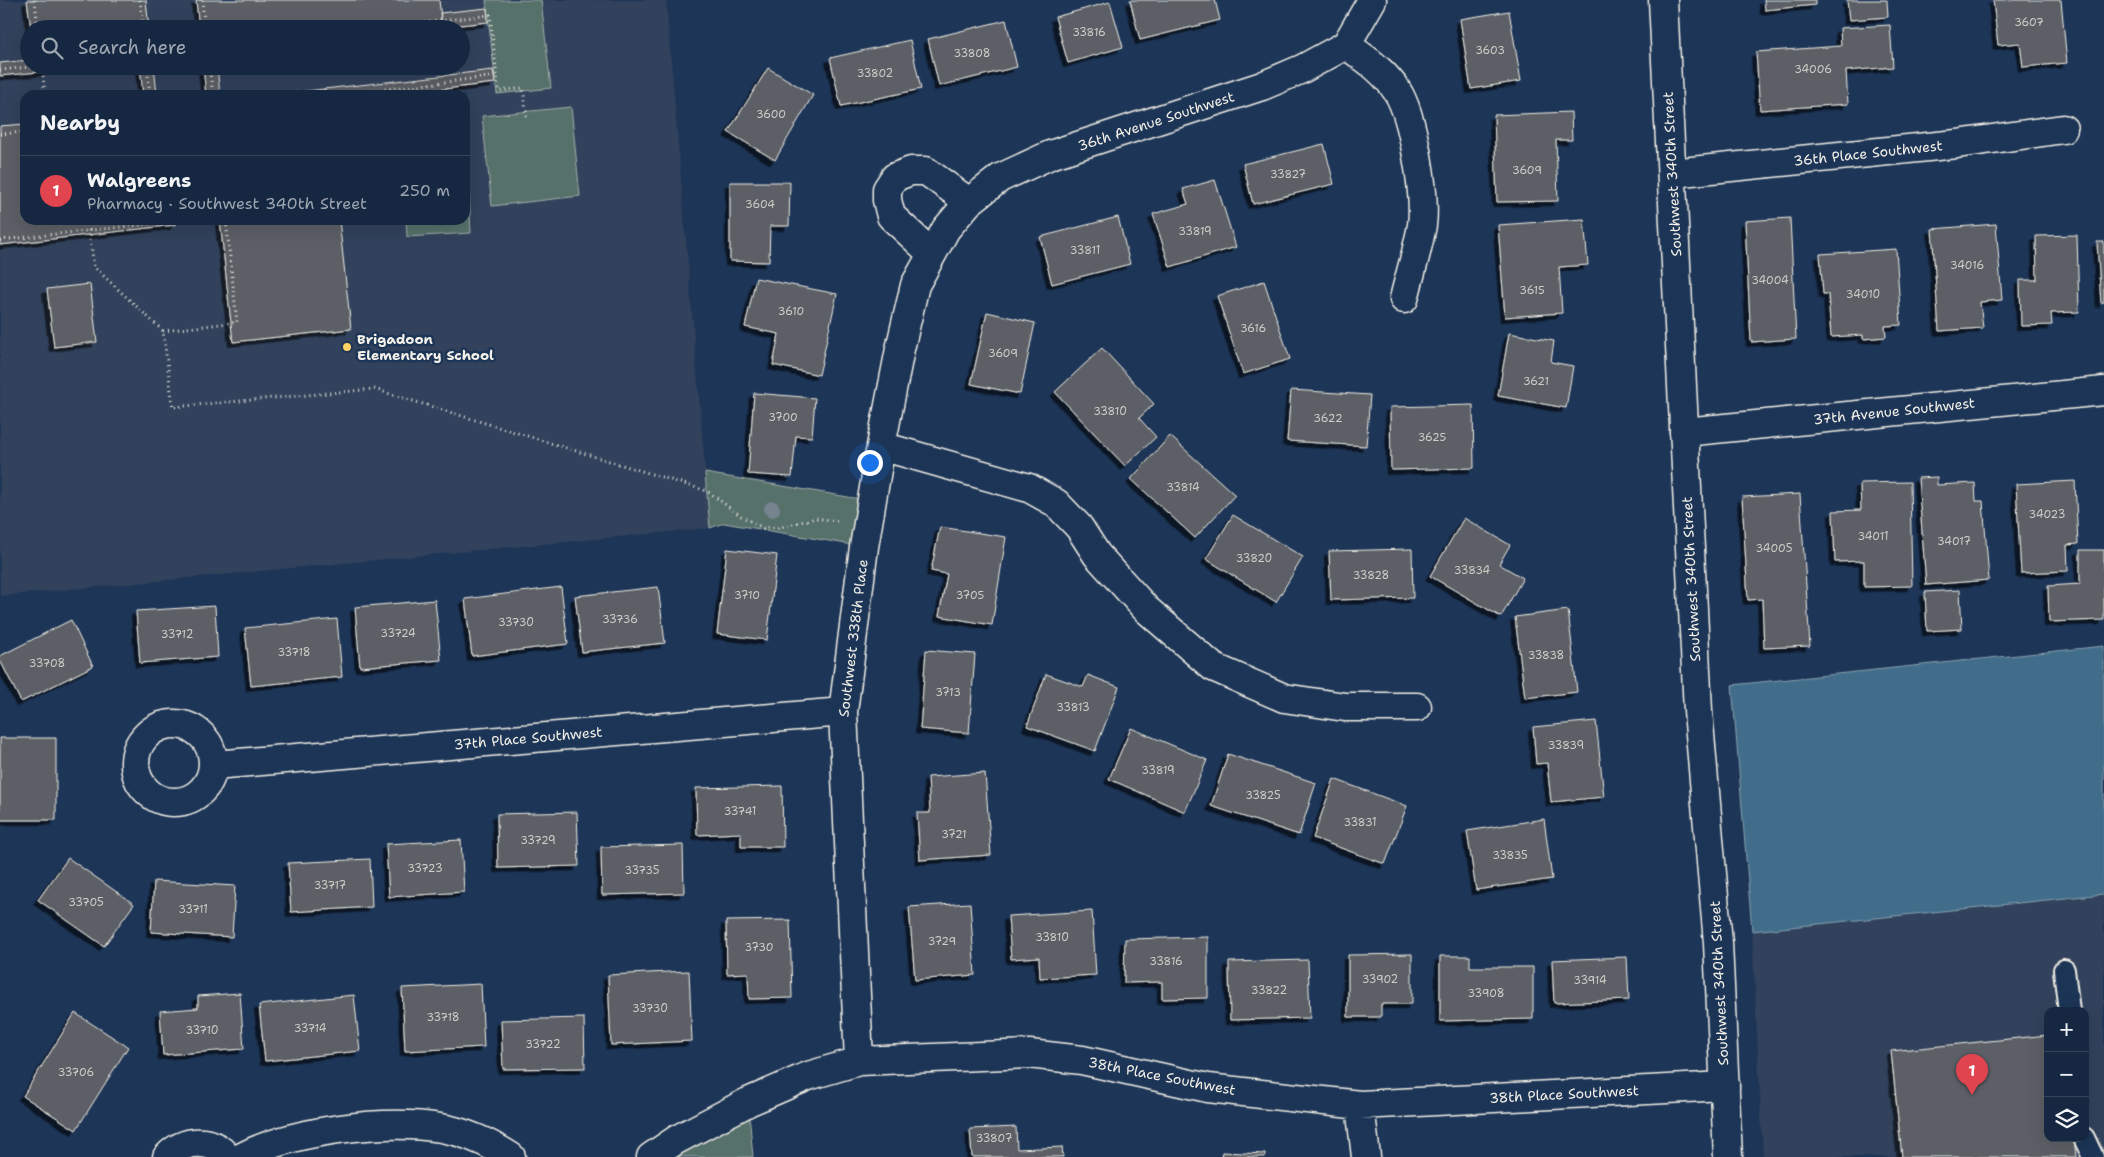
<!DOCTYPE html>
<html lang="en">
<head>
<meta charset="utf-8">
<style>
  body { margin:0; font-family:"Shantell Sans",sans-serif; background:#23344c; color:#f1f3f6 }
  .controls { position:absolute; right:15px; bottom:15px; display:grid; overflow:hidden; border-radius:10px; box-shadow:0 5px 20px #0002 }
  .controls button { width:45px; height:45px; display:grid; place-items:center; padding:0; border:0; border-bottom:1px solid #35445a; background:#162841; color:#f1f3f6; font:25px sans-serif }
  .you { position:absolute; left:869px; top:462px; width:18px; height:18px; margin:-12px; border:4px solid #fff; border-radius:50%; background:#1a73e8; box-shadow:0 0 0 8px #1a73e833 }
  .badge { display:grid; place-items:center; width:32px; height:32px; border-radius:50%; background:#ffd166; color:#fff; font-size:16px; font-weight:700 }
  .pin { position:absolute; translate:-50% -41px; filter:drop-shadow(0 1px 2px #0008) }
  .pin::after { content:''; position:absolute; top:26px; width:18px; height:15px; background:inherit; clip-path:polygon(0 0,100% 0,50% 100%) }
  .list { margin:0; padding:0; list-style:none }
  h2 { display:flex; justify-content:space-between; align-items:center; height:65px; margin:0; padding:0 20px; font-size:21px }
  h2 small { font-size:16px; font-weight:400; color:#9ea6b1 }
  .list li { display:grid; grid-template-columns:32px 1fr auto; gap:15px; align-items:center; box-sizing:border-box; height:70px; padding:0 20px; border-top:1px solid #35445a }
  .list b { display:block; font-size:19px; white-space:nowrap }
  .list p { margin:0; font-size:16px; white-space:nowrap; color:#9ea6b1 }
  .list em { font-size:16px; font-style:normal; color:#9ea6b1 }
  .icon { flex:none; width:28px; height:28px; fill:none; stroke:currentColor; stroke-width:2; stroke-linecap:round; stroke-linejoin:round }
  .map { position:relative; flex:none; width:2104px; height:1157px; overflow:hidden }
  .search { position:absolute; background:#162841; box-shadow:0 5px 20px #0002; left:20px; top:20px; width:450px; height:55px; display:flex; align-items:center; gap:12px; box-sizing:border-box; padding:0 18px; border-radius:28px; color:#9ea6b1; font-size:19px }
  .panel { position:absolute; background:#162841; box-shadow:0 5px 20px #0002; left:20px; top:90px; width:450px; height:135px; border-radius:15px }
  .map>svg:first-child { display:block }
</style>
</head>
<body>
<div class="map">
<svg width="2104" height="1157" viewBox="0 0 2104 1157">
  <defs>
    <filter id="shadow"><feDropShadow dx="-4.5" dy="4.5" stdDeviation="0" flood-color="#0009"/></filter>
  </defs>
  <rect width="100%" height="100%" fill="#1d3557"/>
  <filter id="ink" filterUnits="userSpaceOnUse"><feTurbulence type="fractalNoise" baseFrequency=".02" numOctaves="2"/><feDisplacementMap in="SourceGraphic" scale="10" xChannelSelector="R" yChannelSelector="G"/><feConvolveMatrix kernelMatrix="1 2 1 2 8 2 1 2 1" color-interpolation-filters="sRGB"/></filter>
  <g filter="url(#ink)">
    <!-- built -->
    <path fill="#30425c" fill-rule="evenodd" d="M0 0H666L710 528 0 596ZM29 29H461V66H29ZM25 95H465V220H25Z
      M2104 894V1157H1763L1752 931ZM2048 1011H2085V1138H2048Z"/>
    <!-- green -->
    <path fill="#566f6b" stroke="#a5b0aa" d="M486 0H541L551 88 497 94Z
      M571 107 580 196 492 206 482 116Z
      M469 195 471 233 407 237 406 220H465V196Z
      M705 473 872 501 864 547 724 523 710 528Z
      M748 1102 753 1157H651Z"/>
    <!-- water -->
    <path fill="#426d8a" stroke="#89a2b0" d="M2104 646V894L1752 931 1732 685Z"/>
    <!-- building -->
    <path fill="#5b6066" stroke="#f4f1e8" filter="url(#shadow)" d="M27 0H146L149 29H31Z
      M196 0H439L442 27 199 29Z
      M1130 0H1215L1220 20 1140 40Z
      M1764 0H1815V5L1765 10Z
      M1847 0H1887L1888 17 1849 20Z
      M1993 0H2061L2067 63 2023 67 2020 43 1998 45Z
      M1110 2 1123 47 1068 63 1055 17Z
      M487 8 488 22 442 27 440 13Z
      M1509 11 1521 81 1471 89 1460 19Z
      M1006 20 1017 67 939 86 928 39Z
      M1890 25 1893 67 1846 71 1848 104 1760 110 1756 52 1841 46 1840 28Z
      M910 40 921 89 841 106 830 58Z
      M29 60V66H38V72L0 76V63Z
      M38 66H90L38 72Z
      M140 66H154L157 95H143Z
      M203 66H217L220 95H206Z
      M768 68 813 95 775 160 728 132Z
      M493 70 495 83 394 95H325L324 89Z
      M324 89 325 95H272Z
      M1571 112 1572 140H1556L1558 201 1497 202 1494 115Z
      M25 124V220H175V225L0 245V126Z
      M1324 144 1334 184 1253 204 1243 164Z
      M1215 180 1236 247 1170 267 1153 214 1188 204 1183 189Z
      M730 182H790L789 226H770L769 262 730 261Z
      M1118 217 1130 264 1052 284 1040 237Z
      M1790 218 1796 339 1751 342 1745 221Z
      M1584 219 1588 265 1559 267 1562 313 1505 317 1498 225Z
      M220 220H339L351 329 233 342Z
      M1996 224 2002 300 1980 302 1983 328 1939 331 1932 229Z
      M2077 235 2079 312 2051 313 2052 325 2021 326 2020 280H2037L2036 236Z
      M2097 242H2104V302L2101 303Z
      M1896 249 1901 325 1885 326 1886 337 1863 339V335L1831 337 1828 294H1823L1820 254Z
      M756 278 837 294 819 375 773 365 779 334 745 327Z
      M1264 281 1290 359 1243 374 1217 296Z
      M90 284 97 342 54 347 47 289Z
      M987 312 1035 323 1020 394 971 384Z
      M1509 333 1554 341 1551 362 1573 366 1566 408 1498 396Z
      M1102 348 1154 404 1139 418 1156 437 1125 466 1055 392Z
      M1291 390 1370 395 1366 446 1287 441Z
      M754 393 815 398 812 437 796 436 792 477 748 474Z
      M1473 405 1474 468 1391 470 1390 407Z
      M1170 436 1235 495 1195 538 1131 479Z
      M1937 477V485L1975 483 1976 501H1983L1989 580 1926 585 1918 478Z
      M2075 481 2078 544 2067 545 2068 571 2021 573 2016 484Z
      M1910 482 1912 586 1864 587V561L1835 562 1833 511 1861 510 1860 483Z
      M1800 494 1810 646 1764 648 1762 599 1748 600 1742 497Z
      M1233 515 1303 557 1276 602 1206 559Z
      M1464 518 1510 545 1499 564 1523 578 1501 617 1430 576Z
      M940 527 1006 537 992 625 939 616 947 574 931 571Z
      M727 549 777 555 767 640 717 634Z
      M1412 549 1413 598 1331 600 1329 551Z
      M2080 550H2104V620L2049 622 2048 586 2080 584Z
      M561 587 568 644 472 656 465 599Z
      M658 587 665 643 582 652 575 596Z
      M1960 590 1962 629 1927 631 1925 592Z
      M435 600 441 660 360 667 355 607Z
      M215 606 218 657 140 663 136 611Z
      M1568 610 1577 692 1525 698 1515 617Z
      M337 619 342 677 251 686 245 628Z
      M71 620 93 666 21 702 0 660V656Z
      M926 650 975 654 969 733 920 729Z
      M1046 674 1083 687 1088 675 1119 687 1095 751 1027 726Z
      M1596 721 1604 797 1551 802 1547 763 1536 764 1533 727Z
      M1131 728 1207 760 1185 812 1109 779Z
      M0 738H56V820H0Z
      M1228 754 1316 783 1299 835 1211 806Z
      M985 773 991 855 920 860 917 813H930L928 777Z
      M1334 779 1407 806 1385 864 1313 838Z
      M782 786 783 847H741V833L697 835 696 788Z
      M577 812 579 866 498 868 497 814Z
      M1544 819 1552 879 1476 890 1467 831Z
      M461 840 464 892 389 897 386 844Z
      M683 845 684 893 602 895 601 847Z
      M68 858 134 904 104 946 38 900Z
      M370 859 372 907 291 912 288 863Z
      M154 881 235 886 232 937 151 932Z
      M970 903 975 975 915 980 909 907Z
      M1092 911 1096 975 1040 978 1039 957 1011 959 1008 916Z
      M790 920 792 998 749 999 748 973 727 974 726 921Z
      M1208 937V998L1162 999V982L1124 983 1125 939Z
      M1412 954V1004H1381V1017H1348V955Z
      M1440 956H1470V967H1533V1019L1440 1021Z
      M1627 957 1629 1000 1554 1003 1552 960Z
      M1308 960 1310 1018 1230 1020 1229 962Z
      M689 971 692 1041 611 1045 608 975Z
      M481 984 484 1047 405 1051 402 988Z
      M240 993 244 1049 163 1055 160 1011 198 1008V996Z
      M354 995 360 1051 265 1061 259 1005Z
      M75 1013 128 1047 76 1130 23 1096Z
      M584 1018 585 1068 503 1069 501 1020Z
      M2048 1035V1138H2074L2076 1157H1902L1891 1051Z
      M1016 1127 1017 1149 1062 1147 1063 1157H972L970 1129Z
      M1222 1152 1265 1154V1157H1221Z"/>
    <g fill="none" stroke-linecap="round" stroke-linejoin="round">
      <!-- lane casing -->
      <g stroke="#f4f1e8" stroke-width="24">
        <path id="lane" d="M2064 970 2069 1011
          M2084 1138 2093 1157"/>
      </g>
      <!-- street casing -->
      <g stroke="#f4f1e8" stroke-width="31">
        <path id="street" d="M1372 0 1346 45C1366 59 1384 71 1397 91 1413 115 1426 195 1422 225 1418 249 1410 274 1404 299
          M1672 173 1957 144 2063 129
          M931 253 891 216 887 200V189L895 177 911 171H926L969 202
          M1684 432 2104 391
          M881 446 1029 488 1056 503 1079 527 1097 555 1146 609 1213 667 1284 698 1345 707H1417
          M135 763a39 39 0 1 1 78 0a39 39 0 1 1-78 0Z
          M214 765 843 712
          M859 1061 843 712 864 547 881 446 900 349 915 285 946 229 969 202 1000 178 1050 155 1262 86 1302 69 1346 45
          M1360 1105 1366 1157
          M167 1157C183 1140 211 1136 227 1157
          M242 1157C293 1130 384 1119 441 1128 465 1132 491 1144 511 1157
          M651 1157 676 1140 748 1102 808 1076 859 1061 1029 1054 1082 1060 1208 1088 1360 1105 1725 1086"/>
      </g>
      <!-- secondary casing -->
      <g stroke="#f4f1e8" stroke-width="31">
        <path id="secondary" d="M1663 0 1698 711 1718 943 1728 1157"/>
      </g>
      <!-- path -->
      <path stroke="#f4f1e8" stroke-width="3" stroke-dasharray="1 4" stroke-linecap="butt" d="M35 0 38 29
        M140 0 143 29
        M202 0 205 29
        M370 29 490 15 497 76
        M42 66 45 95
        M147 66 150 95
        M209 66 213 95
        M0 70 39 66
        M335 95 497 76 499 91 523 88 527 119
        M0 134 25 132
        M89 230 94 267 163 331 173 407 374 389 707 491 741 516 763 528 781 527 816 518 837 521
        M0 240 187 220
        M163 331 237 322 226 220"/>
      <!-- lane -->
      <use href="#lane" stroke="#1d3557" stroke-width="20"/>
      <!-- street -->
      <use href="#street" stroke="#1d3557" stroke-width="28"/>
      <!-- secondary -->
      <use href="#secondary" stroke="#1d3557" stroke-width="28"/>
    </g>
    <!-- trees -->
    <circle fill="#75848f" cx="772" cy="509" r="8"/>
  </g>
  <!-- markers -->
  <circle fill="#ffd166" stroke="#1d3557" stroke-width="2" cx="347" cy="347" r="5"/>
  <g text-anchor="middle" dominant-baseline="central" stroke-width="5" stroke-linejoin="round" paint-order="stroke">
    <!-- number labels -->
    <g font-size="11" fill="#cecdc8">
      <text x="2029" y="22">3607</text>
      <text x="1089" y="32">33816</text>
      <text x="1490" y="50">3603</text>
      <text x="972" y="53">33808</text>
      <text x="1813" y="69">34006</text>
      <text x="875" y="73">33802</text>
      <text x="771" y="114">3600</text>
      <text x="1527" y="170">3609</text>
      <text x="1288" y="174">33827</text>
      <text x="760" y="204">3604</text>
      <text x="1195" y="231">33819</text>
      <text x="1085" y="250">33811</text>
      <text x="1967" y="265">34016</text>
      <text x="1770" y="280">34004</text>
      <text x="1532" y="290">3615</text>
      <text x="1863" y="294">34010</text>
      <text x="791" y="311">3610</text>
      <text x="1253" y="328">3616</text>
      <text x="1003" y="353">3609</text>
      <text x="1536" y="381">3621</text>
      <text x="1110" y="411">33810</text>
      <text x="783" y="417">3700</text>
      <text x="1328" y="418">3622</text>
      <text x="1432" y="437">3625</text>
      <text x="1183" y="487">33814</text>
      <text x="2047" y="514">34023</text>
      <text x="1873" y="536">34011</text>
      <text x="1954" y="541">34017</text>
      <text x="1774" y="548">34005</text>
      <text x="1254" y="558">33820</text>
      <text x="1472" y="570">33834</text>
      <text x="1371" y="575">33828</text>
      <text x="747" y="595">3710</text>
      <text x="970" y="595">3705</text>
      <text x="620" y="619">33736</text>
      <text x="516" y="622">33730</text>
      <text x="398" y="633">33724</text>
      <text x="177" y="634">33712</text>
      <text x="294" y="652">33718</text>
      <text x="1546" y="655">33838</text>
      <text x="47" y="663">33708</text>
      <text x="948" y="692">3713</text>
      <text x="1073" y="707">33813</text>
      <text x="1566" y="745">33839</text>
      <text x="1158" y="770">33819</text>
      <text x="1263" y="795">33825</text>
      <text x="740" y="811">33741</text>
      <text x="1360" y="822">33831</text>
      <text x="954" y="834">3721</text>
      <text x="538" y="840">33729</text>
      <text x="1510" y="855">33835</text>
      <text x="425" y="868">33723</text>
      <text x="642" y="870">33735</text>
      <text x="330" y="885">33717</text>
      <text x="86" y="902">33705</text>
      <text x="193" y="909">33711</text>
      <text x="1052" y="937">33810</text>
      <text x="942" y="941">3729</text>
      <text x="759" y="947">3730</text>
      <text x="1166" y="961">33816</text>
      <text x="1380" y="979">33902</text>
      <text x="1590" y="980">33914</text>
      <text x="1269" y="990">33822</text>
      <text x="1486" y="993">33908</text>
      <text x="650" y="1008">33730</text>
      <text x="443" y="1017">33718</text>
      <text x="310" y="1028">33714</text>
      <text x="202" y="1030">33710</text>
      <text x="543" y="1044">33722</text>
      <text x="76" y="1072">33706</text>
      <text x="994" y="1138">33807</text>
    </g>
    <!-- street labels -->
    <g font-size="14" fill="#f4f1e8" stroke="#1d3557">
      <text transform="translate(1156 121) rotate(-18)">36th Avenue Southwest</text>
      <text transform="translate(1868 153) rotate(-6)">36th Place Southwest</text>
      <text transform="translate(1672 174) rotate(-93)">Southwest 340th Street</text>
      <text transform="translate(1894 411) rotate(-6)">37th Avenue Southwest</text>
      <text transform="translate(1691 579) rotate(-93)">Southwest 340th Street</text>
      <text transform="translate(853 638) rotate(-83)">Southwest 338th Place</text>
      <text transform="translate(528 738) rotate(-5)">37th Place Southwest</text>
      <text transform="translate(1719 983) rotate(-93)">Southwest 340th Street</text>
      <text transform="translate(1162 1076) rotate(11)">38th Place Southwest</text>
      <text transform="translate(1564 1094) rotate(-3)">38th Place Southwest</text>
    </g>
    <!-- poi labels -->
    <g font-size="14" font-weight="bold" fill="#f4f1e8" stroke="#1d3557" text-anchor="start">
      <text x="357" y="339">Brigadoon<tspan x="357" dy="16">Elementary School</tspan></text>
    </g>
  </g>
</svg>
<div class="controls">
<button>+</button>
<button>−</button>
<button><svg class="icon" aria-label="layers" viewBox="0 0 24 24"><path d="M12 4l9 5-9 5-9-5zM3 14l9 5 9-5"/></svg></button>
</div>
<div class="you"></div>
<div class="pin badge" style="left:1972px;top:1095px;background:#e0444e">1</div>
<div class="search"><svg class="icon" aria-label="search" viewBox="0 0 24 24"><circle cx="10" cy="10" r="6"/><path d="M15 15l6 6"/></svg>Search here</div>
<section class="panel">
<h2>Nearby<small></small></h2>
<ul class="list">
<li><span class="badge" style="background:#e0444e">1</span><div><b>Walgreens</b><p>Pharmacy · Southwest 340th Street</p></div><em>250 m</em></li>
</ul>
</section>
</div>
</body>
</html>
